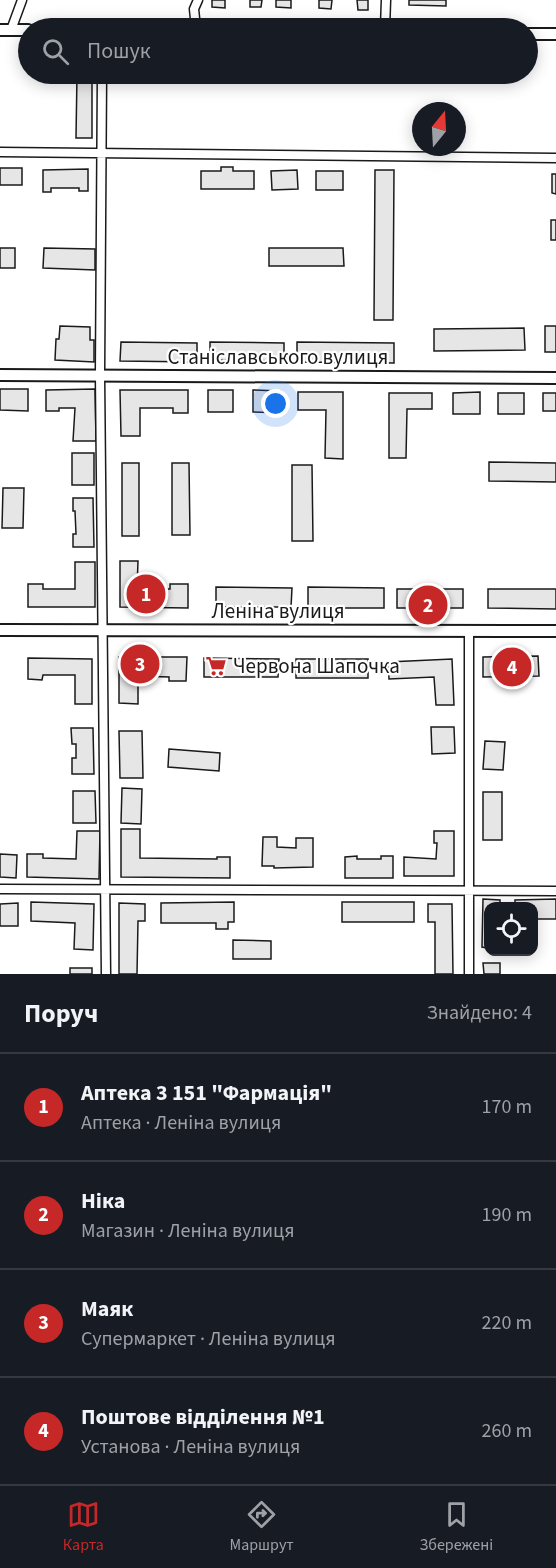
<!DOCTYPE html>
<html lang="uk">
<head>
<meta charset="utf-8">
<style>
  body { margin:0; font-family:"Source Sans 3",sans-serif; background:#20242c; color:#f1f3f6 }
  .controls { position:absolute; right:18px; bottom:18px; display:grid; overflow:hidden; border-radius:12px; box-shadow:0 3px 15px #0003 }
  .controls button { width:54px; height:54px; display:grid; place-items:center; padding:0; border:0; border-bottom:2px solid #363941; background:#171b24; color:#f1f3f6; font:30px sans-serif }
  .compass { position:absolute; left:412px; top:102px; width:54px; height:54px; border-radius:50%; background:#171b24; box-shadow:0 3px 15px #0003; rotate:18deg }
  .you { position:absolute; left:276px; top:404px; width:21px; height:21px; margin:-15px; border:4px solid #fff; border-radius:50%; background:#1a73e8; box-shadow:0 0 0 9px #1a73e833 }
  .badge { display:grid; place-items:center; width:39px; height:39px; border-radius:50%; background:#c62828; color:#fff; font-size:20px; font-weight:700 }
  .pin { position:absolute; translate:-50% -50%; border:3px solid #fff; box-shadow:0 2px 6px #0006 }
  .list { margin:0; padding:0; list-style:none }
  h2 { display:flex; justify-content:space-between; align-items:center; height:78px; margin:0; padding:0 24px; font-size:26px }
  h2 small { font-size:20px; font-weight:400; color:#9ea1a6 }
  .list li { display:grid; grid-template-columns:39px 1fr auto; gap:18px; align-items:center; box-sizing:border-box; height:108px; padding:0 24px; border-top:2px solid #363941 }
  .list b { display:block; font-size:22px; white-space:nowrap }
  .list p { margin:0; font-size:20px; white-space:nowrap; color:#9ea1a6 }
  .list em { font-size:20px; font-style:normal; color:#9ea1a6 }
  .icon { flex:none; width:33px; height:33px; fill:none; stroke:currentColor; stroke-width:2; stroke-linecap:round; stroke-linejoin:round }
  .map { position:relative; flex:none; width:556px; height:974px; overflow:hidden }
  .search { position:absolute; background:#171b24; box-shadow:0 3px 15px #0003; left:18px; right:18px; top:18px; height:66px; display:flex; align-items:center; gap:15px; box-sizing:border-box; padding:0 21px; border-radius:33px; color:#9ea1a6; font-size:22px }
  .sheet { height:510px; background:#171b24 }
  nav { display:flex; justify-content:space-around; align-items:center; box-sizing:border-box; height:84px; border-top:2px solid #363941; background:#171b24; font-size:16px; color:#9ea1a6 }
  nav a { display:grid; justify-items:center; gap:3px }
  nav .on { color:#c62828 }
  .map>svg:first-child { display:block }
</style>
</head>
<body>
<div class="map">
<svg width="556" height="974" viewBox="0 0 556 974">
  <rect width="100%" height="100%" fill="#fff"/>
  <!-- building -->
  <path fill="#e6e6e6" stroke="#1a1a1a" stroke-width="1.5" d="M212 0H225V8L212 7Z
    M250 0H262L261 7H250Z
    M276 0H291V8L276 7Z
    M319 0H332L331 9 319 8Z
    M357 0H368V10H358Z
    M409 0H446V6L409 5Z
    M77 74H92V138H76Z
    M221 167H233V171H254V189H201V171H221Z
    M0 168H22V185H0Z
    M88 169V191H79V188H51V192H43V170Z
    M297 170 298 189 272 190 271 171Z
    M375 170H394L393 320H374Z
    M316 171H343V190H316Z
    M552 174H556V194L552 193Z
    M551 220H556V240H551Z
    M0 248H15V268H0Z
    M44 248 95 249V270L43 268Z
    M269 248H343L344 266H269Z
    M60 326 90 327V340H94V362L55 360 56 339H59Z
    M545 326H556V352H545Z
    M524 328 525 350 434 351V329Z
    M121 342 197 343V362L120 361Z
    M210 342 284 343V361L210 360Z
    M297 342 394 343V363L297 362Z
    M0 389H28V411L0 410Z
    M95 389 96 441H73L75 408H59V411H46V390Z
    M120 390H188V413H173V408H140V436H121Z
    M208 390H233V412H208Z
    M253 390 281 391V413L253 412Z
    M298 392H343V459L325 458 326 410H298Z
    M480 392V414H453V393Z
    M389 393H432V409H407L406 458H389Z
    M498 393H524V414H498Z
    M543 393H556V411H543Z
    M72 453H94V485H72Z
    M489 462 556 463V482L489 481Z
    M122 463H139V536H122Z
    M172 463H189L190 535H172Z
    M292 465H312L313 541H292Z
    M3 488H24L23 528H2Z
    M73 498H93L94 547H73V534H76L75 511H73Z
    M120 561H138L137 589H170V584H188V608L120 607Z
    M75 562H95V607H28V584H43V589H75Z
    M216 587 292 588 291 607H216Z
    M308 587 384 588V608H308Z
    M397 589H463V608H397Z
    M488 589H556V609L488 608Z
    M538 656 539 676 483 677V657Z
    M119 657H187L186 681H169V677L138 676V704L119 703Z
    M28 658 92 659V704H75V675H43L42 680 28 679Z
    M204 658 279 659 278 677H204Z
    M296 659H368V678H296Z
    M452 659 454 705H436L434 677 389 679 388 662Z
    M431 727H454L455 753 432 754Z
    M71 728H93L94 774H72V758H76V744H72Z
    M119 731H142L143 778H120Z
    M485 741 505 742 503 770 483 769Z
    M169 749 220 753 219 771 168 767Z
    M122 788 142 789 141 824 121 823Z
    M73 791H95L96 823H73Z
    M483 792H502V840H483Z
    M121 829H140V858L217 859V857H230V878L121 877Z
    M77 831H100L99 879 27 877V854H43V858L76 859Z
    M434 831H454V876H404V857L436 859 437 843H434Z
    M263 837H277V847L296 848V838H313V867L274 868V866H262Z
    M0 854 17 855 16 878 0 877Z
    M357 856V859H381V856H393V878H345V857Z
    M483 899 500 900V906H488V948L482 947Z
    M556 899V919H534V906H515V900Z
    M31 902 94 904 93 950 74 949 75 923 31 921Z
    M234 902V922H228V929H216V923H161V903Z
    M342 902H414V922H342Z
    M18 903V926H0V904Z
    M119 903 145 904V921H138L137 974H119Z
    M428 904H452L453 974H435V922H428Z
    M233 940 271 941V959H233Z
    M483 963H500V974H484Z
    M70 968H92V974H70Z"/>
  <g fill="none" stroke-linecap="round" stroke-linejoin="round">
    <!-- minor casing -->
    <g stroke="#1a1a1a" stroke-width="11">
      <path id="minor" d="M196 28 194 9 198 0
        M385 28 386 0
        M11 30 22 0
        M102 74 100 375 106 974
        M0 152 556 158
        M469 631V974
        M0 889 556 891"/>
    </g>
    <!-- tertiary casing -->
    <g stroke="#1a1a1a" stroke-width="14">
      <path id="tertiary" d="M0 30H28
        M528 34H556
        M0 375 556 378
        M0 630 556 631"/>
    </g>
    <!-- minor -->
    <use href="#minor" stroke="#fff" stroke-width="8"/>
    <!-- tertiary -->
    <use href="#tertiary" stroke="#fff" stroke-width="10"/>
  </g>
  <!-- icons -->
  <defs>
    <g id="supermarket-bare" transform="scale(1.62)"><path d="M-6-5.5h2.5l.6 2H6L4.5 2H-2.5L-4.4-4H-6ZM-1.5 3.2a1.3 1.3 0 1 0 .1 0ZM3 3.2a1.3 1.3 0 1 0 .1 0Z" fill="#c62828" stroke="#fff" stroke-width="2.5" paint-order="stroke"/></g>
  </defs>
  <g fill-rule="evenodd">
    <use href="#supermarket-bare" x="216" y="666"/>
  </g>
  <g text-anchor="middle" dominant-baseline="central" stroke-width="4.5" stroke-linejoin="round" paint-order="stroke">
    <!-- street labels -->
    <g font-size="21" fill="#1a1a1a" stroke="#fff">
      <text x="278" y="357">Станіславського вулиця</text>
      <text x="278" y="611">Леніна вулиця</text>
    </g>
    <!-- poi labels -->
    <g font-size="21" fill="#1a1a1a" stroke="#fff" text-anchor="start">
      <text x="233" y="666">Червона Шапочка</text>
    </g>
  </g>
</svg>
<div class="controls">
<button><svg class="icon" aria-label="locate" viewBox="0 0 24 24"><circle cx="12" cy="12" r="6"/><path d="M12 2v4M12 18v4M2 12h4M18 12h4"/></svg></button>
</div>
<svg class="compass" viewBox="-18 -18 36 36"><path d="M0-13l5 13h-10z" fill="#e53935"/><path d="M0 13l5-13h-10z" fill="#9ea1a6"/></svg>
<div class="you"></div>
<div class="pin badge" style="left:146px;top:594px">1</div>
<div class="pin badge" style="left:428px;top:605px">2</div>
<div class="pin badge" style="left:140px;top:664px">3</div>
<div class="pin badge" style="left:512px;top:667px">4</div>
<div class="search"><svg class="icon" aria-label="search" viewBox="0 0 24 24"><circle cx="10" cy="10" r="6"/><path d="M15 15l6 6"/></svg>Пошук</div>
</div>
<section class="sheet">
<h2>Поруч<small>Знайдено: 4</small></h2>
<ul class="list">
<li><span class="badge">1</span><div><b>Аптека 3 151 &quot;Фармація&quot;</b><p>Аптека · Леніна вулиця</p></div><em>170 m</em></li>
<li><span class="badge">2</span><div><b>Ніка</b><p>Магазин · Леніна вулиця</p></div><em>190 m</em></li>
<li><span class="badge">3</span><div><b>Маяк</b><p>Супермаркет · Леніна вулиця</p></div><em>220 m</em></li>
<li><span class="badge">4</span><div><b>Поштове відділення №1</b><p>Установа · Леніна вулиця</p></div><em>260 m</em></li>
</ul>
</section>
<nav>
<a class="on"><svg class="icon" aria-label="map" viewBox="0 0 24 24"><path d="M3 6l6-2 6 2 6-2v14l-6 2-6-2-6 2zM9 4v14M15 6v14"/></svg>Карта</a>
<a><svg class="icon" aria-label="directions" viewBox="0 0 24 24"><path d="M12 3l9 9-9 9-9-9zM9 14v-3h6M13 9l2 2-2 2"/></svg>Маршрут</a>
<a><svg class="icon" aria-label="saved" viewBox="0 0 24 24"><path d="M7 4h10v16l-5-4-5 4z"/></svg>Збережені</a>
</nav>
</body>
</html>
